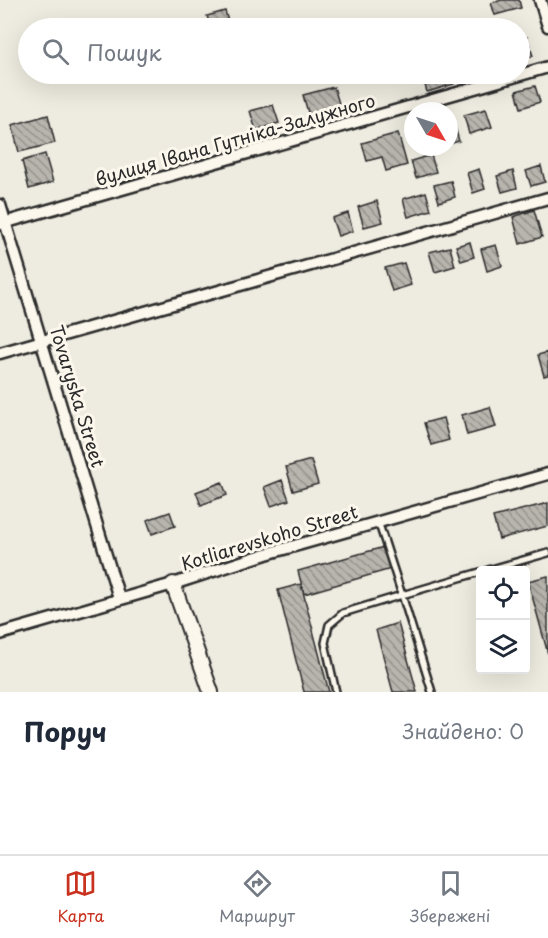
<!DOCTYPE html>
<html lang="uk">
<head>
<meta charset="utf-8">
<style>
  body { margin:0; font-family:"Playpen Sans",sans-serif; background:#f6f6f7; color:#1f2937 }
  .controls { position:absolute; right:18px; bottom:18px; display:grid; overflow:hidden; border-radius:6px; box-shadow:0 6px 24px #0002 }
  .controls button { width:54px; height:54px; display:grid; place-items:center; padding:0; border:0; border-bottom:2px solid #e0e1e3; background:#fff; color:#1f2937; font:30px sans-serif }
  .compass { position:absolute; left:404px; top:102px; width:54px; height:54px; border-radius:50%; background:#fff; box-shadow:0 6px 24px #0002; rotate:129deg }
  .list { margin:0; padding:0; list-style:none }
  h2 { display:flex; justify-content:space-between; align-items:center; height:78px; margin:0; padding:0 24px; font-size:26px }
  h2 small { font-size:20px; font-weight:400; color:#747a83 }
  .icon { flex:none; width:33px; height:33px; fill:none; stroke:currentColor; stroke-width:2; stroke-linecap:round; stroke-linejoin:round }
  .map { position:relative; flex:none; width:548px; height:692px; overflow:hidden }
  .search { position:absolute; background:#fff; box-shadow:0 6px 24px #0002; left:18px; right:18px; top:18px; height:66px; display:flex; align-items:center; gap:15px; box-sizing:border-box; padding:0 21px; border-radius:33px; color:#747a83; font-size:22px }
  .sheet { height:162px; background:#fff }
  nav { display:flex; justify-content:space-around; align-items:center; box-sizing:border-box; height:84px; border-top:2px solid #e0e1e3; background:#fff; font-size:16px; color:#747a83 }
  nav a { display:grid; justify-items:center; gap:3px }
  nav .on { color:#c8321e }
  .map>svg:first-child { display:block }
</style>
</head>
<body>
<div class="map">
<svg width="548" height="692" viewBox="0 0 548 692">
  <defs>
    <pattern id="building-back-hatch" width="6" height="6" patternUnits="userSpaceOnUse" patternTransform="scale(1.5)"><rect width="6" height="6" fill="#b8b5ae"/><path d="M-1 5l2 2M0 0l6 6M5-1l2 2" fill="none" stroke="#96938e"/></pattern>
  </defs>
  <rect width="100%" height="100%" fill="#eeebe0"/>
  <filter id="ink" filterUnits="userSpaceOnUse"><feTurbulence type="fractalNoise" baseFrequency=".0167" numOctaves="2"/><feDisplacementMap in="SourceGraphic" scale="12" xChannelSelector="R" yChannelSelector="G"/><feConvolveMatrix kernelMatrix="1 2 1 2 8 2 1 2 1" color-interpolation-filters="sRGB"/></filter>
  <g filter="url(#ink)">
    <!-- building -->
    <path fill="url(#building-back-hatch)" stroke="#2b2b2b" stroke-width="1.5" d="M502 0H519L521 8 495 15 491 3Z
      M225 11 230 28H211L207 16Z
      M527 37 533 56 520 60V40Z
      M225 74H247L227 79Z
      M422 74H451L454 84 427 92Z
      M535 86 540 102 521 108 516 91Z
      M334 87 340 107 309 116 303 95Z
      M273 105 279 123 256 130 250 111Z
      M486 109 492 127 469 134 464 115Z
      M451 113 459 141 449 144V114Z
      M48 115 55 143 19 152 12 125Z
      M398 133 407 165 386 171 382 157 367 161 362 143Z
      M45 154 53 182 29 189 22 161Z
      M431 155 436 172 416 178 411 161Z
      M541 166 545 182 531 186 526 171Z
      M479 169 485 189 473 193 467 173Z
      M513 171 517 188 502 192 497 176Z
      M451 181 455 197 439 202 434 185Z
      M426 192 431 210 408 217 403 199Z
      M377 201 383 222 364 227 358 207Z
      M534 210 542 237 520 244 513 217Z
      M348 213 353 231 338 236 332 218Z
      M470 242 474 257 461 261 456 246Z
      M496 245 502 266 487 271 481 249Z
      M450 247 455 266 435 272 429 252Z
      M404 263 411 285 392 291 385 268Z
      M548 352V375L544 376 538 355Z
      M490 407 496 427 467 435 462 415Z
      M443 418 449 440 431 445 424 423Z
      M311 460 318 484 293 491 286 467Z
      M282 480 289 500 271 506 264 487Z
      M222 482 227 495 201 505 196 492Z
      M548 503V526L499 539 493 517Z
      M170 512 175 526 152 534 147 520Z
      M384 547 391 569 304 594 298 571Z
      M548 576V654L528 581Z
      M301 584 329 692H304L278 590Z
      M398 623 417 692H393L376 630Z"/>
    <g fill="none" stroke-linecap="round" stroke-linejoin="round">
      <!-- service casing -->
      <g stroke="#2b2b2b" stroke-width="10">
        <path id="service" d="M488 570 548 553
          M336 692 325 643 329 625 343 613 402 595 378 521
          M432 692 402 595 480 572"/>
      </g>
      <!-- minor casing -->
      <g stroke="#2b2b2b" stroke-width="15">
        <path id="minor" d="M540 0 548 26
          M0 205 119 598
          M0 224 548 67
          M0 353 548 198
          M0 634 173 584 266 554 548 474"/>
      </g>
      <!-- tertiary casing -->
      <g stroke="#2b2b2b" stroke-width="18">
        <path id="tertiary" d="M173 584 211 692"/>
      </g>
      <!-- service -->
      <use href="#service" stroke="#fbf7ec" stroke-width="5"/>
      <!-- minor -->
      <use href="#minor" stroke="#fbf7ec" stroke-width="10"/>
      <!-- tertiary -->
      <use href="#tertiary" stroke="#fbf7ec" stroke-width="14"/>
    </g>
  </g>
  <g text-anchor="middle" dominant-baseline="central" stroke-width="6" stroke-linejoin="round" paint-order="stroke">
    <!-- street labels -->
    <g font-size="18" fill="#2b2b2b" stroke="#fbf7ec">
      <text transform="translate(235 139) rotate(-16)">вулиця Івана Гутніка-Залужного</text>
      <text transform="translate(78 396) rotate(73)">Tovaryska Street</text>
      <text transform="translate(269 537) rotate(-17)">Kotliarevskoho Street</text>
    </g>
  </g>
</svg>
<div class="controls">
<button><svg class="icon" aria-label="locate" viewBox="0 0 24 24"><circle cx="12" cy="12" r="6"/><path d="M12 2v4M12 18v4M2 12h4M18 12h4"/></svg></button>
<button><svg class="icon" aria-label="layers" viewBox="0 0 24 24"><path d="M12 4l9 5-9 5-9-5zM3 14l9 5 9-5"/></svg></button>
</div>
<svg class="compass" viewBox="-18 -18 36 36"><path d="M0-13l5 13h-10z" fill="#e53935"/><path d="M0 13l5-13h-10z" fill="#747a83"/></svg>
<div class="search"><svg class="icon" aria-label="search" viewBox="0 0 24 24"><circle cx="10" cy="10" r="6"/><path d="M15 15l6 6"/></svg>Пошук</div>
</div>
<section class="sheet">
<h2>Поруч<small>Знайдено: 0</small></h2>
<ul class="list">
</ul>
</section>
<nav>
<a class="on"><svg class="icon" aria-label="map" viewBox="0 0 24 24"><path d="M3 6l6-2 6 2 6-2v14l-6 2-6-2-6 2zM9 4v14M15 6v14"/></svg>Карта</a>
<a><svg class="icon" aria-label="directions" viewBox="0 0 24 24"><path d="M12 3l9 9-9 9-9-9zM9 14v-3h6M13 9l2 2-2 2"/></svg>Маршрут</a>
<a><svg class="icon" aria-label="saved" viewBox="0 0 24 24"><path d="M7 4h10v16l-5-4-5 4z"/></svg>Збережені</a>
</nav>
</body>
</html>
